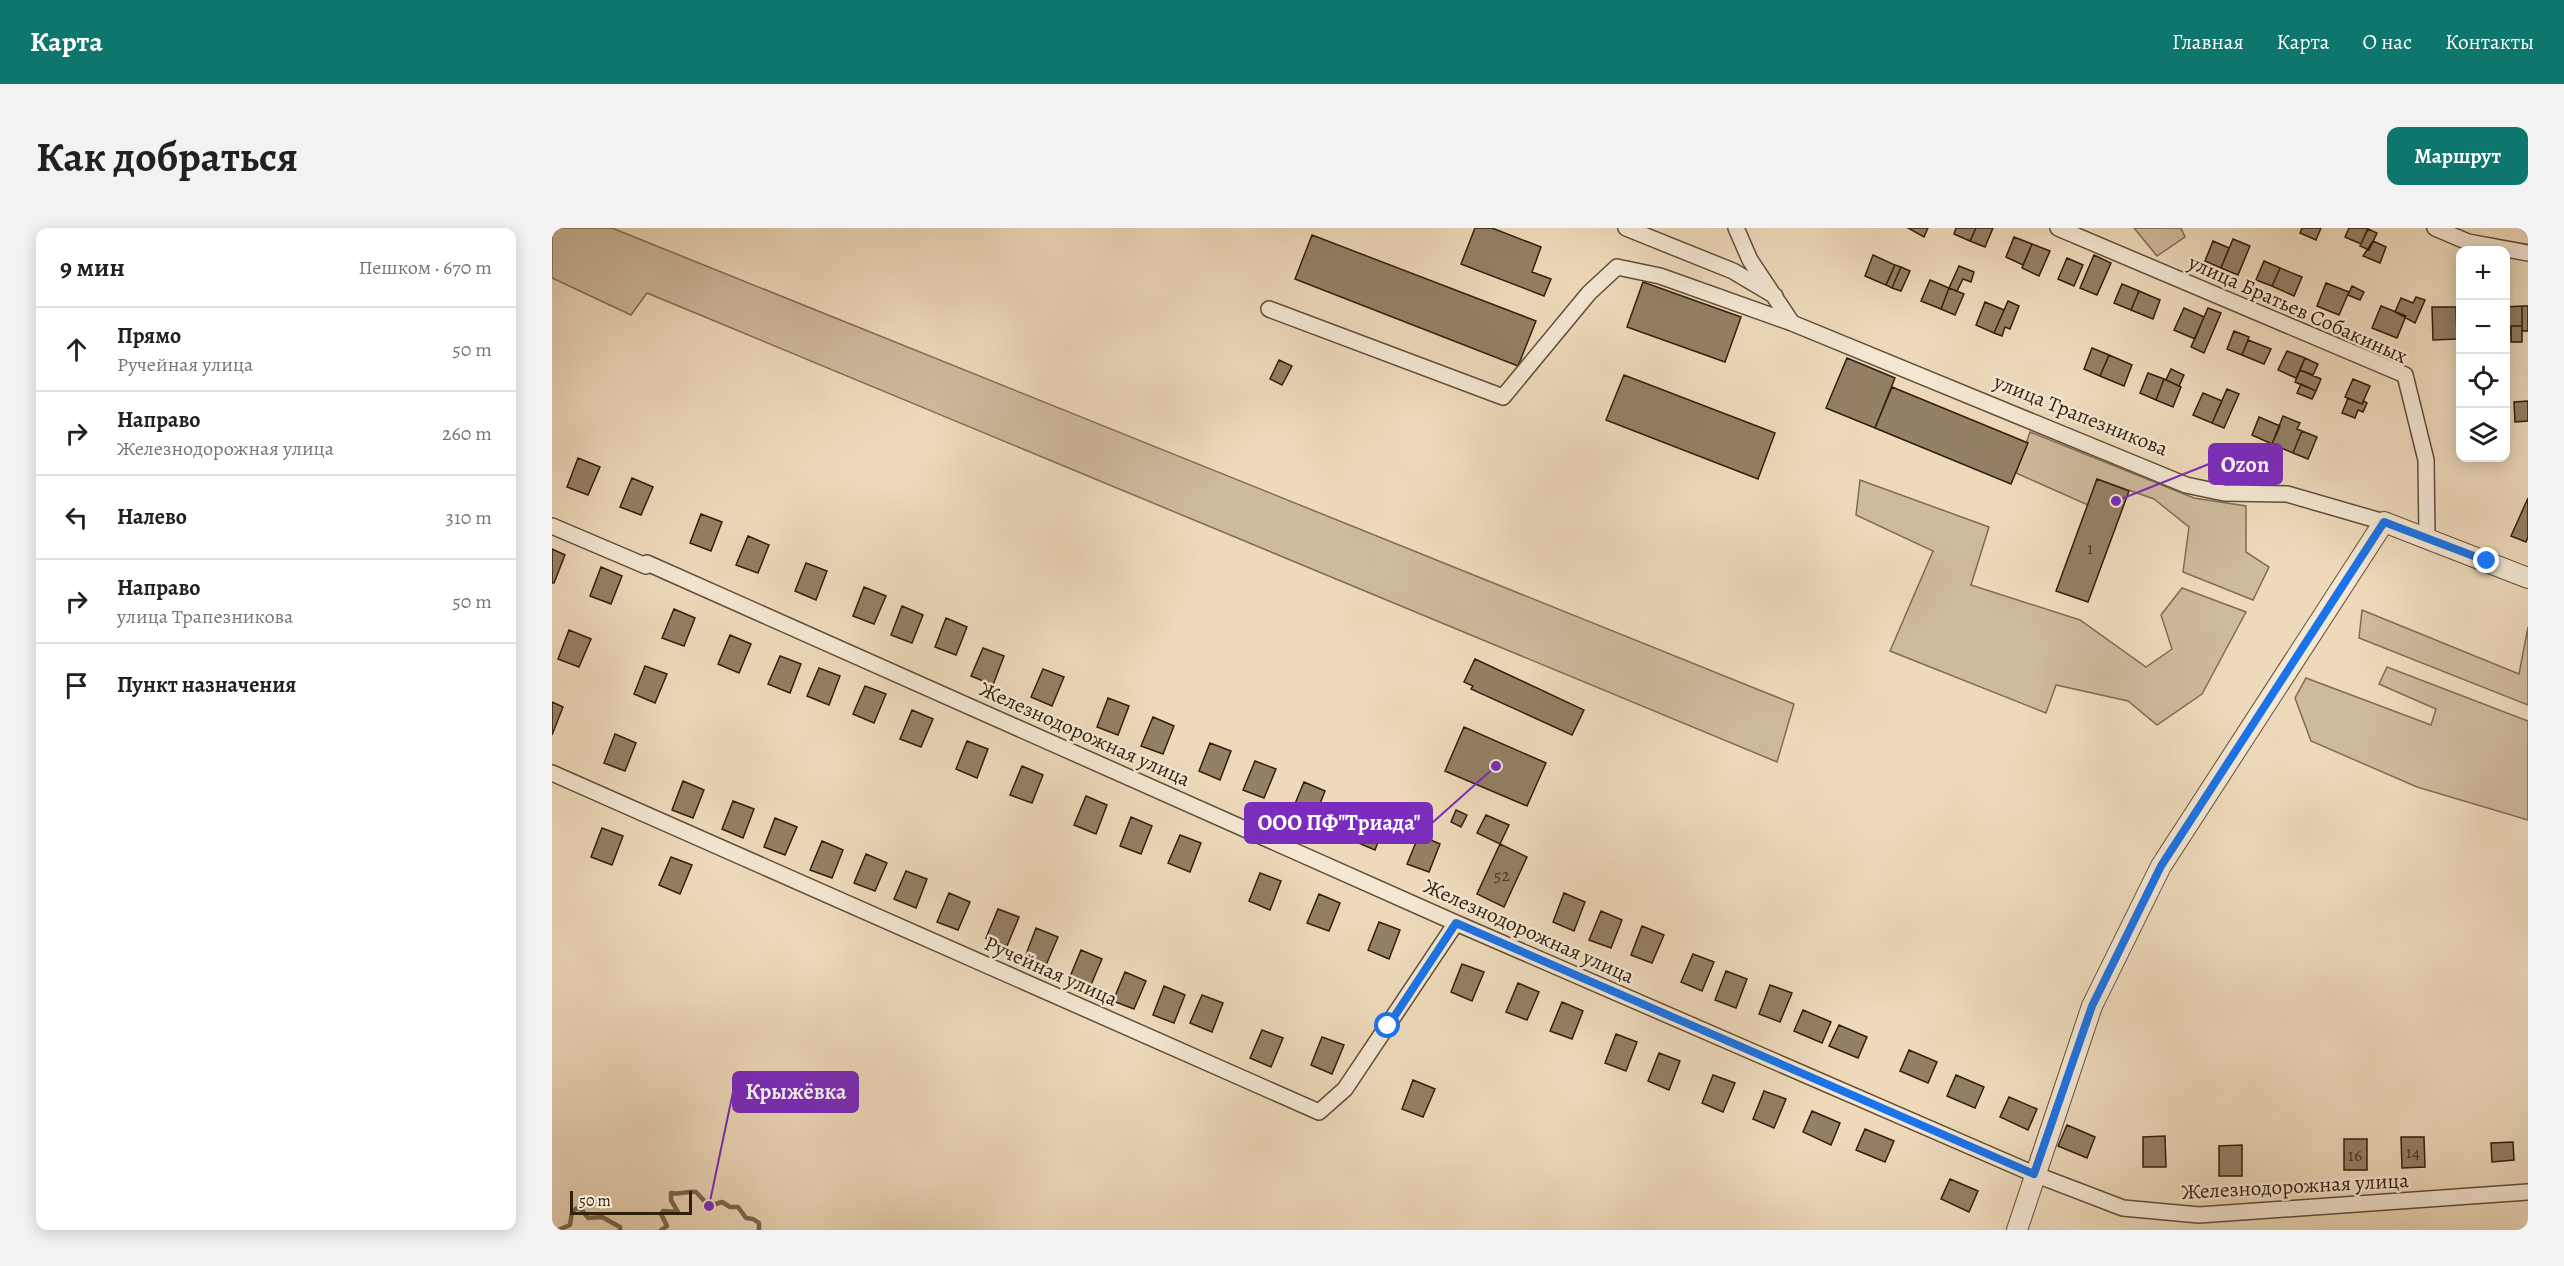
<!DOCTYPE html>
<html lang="ru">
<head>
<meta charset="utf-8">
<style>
  body { margin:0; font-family:Alegreya,serif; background:#f2f2f2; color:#202124 }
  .controls { position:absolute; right:18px; top:18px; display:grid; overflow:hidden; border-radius:12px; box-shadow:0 3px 15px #0003 }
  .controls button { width:54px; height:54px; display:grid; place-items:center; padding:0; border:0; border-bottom:2px solid #e0e0e0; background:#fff; color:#202124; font:30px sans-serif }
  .scale { position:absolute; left:18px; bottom:15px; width:122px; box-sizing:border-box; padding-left:6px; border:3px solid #321f0a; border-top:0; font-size:16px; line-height:21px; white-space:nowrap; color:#321f0a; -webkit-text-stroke:4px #f4e7d3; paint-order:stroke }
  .stop { position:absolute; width:18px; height:18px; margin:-14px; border:4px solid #1a73e8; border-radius:50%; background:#fff }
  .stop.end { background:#1a73e8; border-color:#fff; box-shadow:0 2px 6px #0008 }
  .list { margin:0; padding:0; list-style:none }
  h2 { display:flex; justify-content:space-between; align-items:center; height:78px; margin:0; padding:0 24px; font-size:26px }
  h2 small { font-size:20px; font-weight:400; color:#757577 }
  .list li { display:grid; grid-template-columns:39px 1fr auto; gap:18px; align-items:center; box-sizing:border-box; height:84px; padding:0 24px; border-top:2px solid #e0e0e0 }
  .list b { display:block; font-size:22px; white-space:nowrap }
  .list p { margin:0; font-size:20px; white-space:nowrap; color:#757577 }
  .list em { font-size:20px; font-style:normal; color:#757577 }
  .icon { flex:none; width:33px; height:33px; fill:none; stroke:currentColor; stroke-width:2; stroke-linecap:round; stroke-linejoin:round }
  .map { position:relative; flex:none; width:1976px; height:1002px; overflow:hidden; border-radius:12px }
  header { display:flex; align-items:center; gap:36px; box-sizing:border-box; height:84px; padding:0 30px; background:#0f766e; color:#fff }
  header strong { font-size:28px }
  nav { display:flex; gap:33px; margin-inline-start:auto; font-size:21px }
  .intro { display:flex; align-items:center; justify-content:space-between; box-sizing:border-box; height:144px; padding:0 36px }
  h1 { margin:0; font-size:42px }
  .button { padding:15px 27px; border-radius:12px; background:#0f766e; color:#fff; font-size:21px; font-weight:700 }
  main { display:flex; gap:36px; padding:0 36px }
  aside { flex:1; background:#fff; border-radius:12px; box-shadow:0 3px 15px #0003 }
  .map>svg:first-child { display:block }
</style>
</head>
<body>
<header>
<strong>Карта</strong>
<nav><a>Главная</a><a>Карта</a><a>О нас</a><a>Контакты</a></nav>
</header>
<div class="intro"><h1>Как добраться</h1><a class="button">Маршрут</a></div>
<main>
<aside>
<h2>9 мин<small>Пешком · 670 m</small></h2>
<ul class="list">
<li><svg class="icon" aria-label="ahead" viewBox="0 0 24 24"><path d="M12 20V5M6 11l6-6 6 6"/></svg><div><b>Прямо</b><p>Ручейная улица</p></div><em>50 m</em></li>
<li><svg class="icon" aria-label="right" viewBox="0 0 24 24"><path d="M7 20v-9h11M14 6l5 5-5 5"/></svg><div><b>Направо</b><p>Железнодорожная улица</p></div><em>260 m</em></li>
<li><svg class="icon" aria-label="left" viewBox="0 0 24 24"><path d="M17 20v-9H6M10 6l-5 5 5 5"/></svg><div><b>Налево</b></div><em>310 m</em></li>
<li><svg class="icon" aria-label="right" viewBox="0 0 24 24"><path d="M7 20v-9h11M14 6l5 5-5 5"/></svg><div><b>Направо</b><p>улица Трапезникова</p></div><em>50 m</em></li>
<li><svg class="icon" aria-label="arrive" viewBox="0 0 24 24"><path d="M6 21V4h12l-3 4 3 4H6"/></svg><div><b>Пункт назначения</b></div></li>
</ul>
</aside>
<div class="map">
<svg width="1976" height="1002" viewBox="0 0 1976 1002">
  <rect width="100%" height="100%" fill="#eedabb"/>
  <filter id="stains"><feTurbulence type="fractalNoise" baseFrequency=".00333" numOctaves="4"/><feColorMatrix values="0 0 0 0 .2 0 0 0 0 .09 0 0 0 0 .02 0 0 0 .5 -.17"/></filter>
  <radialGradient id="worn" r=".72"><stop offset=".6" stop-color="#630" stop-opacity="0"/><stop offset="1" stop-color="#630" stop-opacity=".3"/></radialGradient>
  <!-- green -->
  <path fill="#ceba9d" stroke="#806c54" stroke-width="1.5" d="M0 0H60L1242 476 1225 534 95 65 79 87 0 50Z
    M1582 0H1629L1633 9 1605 28Z
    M1478 204 1642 270 1694 278V324L1717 339 1701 372 1631 344 1637 299 1602 271 1545 251 1536 277 1464 245Z
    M1308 252 1437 299 1419 357 1528 392 1594 439 1620 421 1609 387 1630 360 1694 384 1650 466 1605 497 1576 473 1504 457 1494 485 1338 423 1381 323 1304 287Z
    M1810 382 1967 446 1976 399V477L1807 410Z
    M1835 439 1976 493V592L1865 559 1759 513 1743 470 1754 450 1879 497 1884 481 1827 456Z"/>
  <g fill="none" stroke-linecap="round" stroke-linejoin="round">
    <!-- stream -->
    <path stroke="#7c6950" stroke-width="4.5" d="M0 999 1 1002
      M6 1002 18 997 20 984 25 980 30 982 36 990 50 989 68 999V1002
      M109 1002 115 998 109 986 111 983 126 984 119 972V965C128 967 134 963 144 964L157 978 170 974 178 979H186L194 990 201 991 207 995V1002"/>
  </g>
  <!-- building -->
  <path fill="#948066" stroke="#321f0a" stroke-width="1.5" d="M923 0H940L989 19 980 44 999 51 992 68 909 36Z
    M1356 0H1376L1372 9Z
    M1404 0H1424L1418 13 1402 6Z
    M1424 0H1441L1433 19 1418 13Z
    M1750 0H1769L1764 12 1748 5Z
    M1797 0H1816L1809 16 1793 9Z
    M1816 1 1825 5 1817 22 1808 18Z
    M760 7 984 93 966 138 743 51Z
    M1462 9 1480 16 1471 37 1454 29Z
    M1681 11 1698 18 1686 47 1669 40Z
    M1661 13 1677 20 1669 40 1653 33Z
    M1821 13 1834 19 1828 35 1811 28Z
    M1480 16 1498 23 1487 48 1470 40Z
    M1321 27 1343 37 1334 57 1313 48Z
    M1542 27 1559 35 1545 67 1528 60Z
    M1515 30 1531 37 1522 58 1506 51Z
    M1712 33 1728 40 1720 58 1704 52Z
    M1343 37 1349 39 1340 60 1334 57Z
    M1407 38 1422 44 1419 54 1411 51 1405 63 1397 60Z
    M1349 39 1358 43 1349 63 1340 60Z
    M1728 40 1750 49 1742 68 1720 58Z
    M1378 52 1397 60 1389 81 1369 73Z
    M1091 54 1189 89 1173 134 1075 99Z
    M1774 55 1797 64 1787 87 1765 78Z
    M1570 56 1587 63 1579 82 1562 75Z
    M1800 58 1812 64 1808 72 1796 67Z
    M1397 60 1412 66 1403 87 1389 81Z
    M1587 63 1608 72 1601 91 1579 82Z
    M1864 69 1873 72 1863 95 1843 84 1849 70 1861 75Z
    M1456 73 1467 78 1458 101 1453 99 1450 108 1442 105Z
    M1433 74 1452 82 1442 105 1424 97Z
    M1829 78 1854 88 1845 110 1820 100Z
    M1970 78H1976V103H1970Z
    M1970 78V98H1959V107H1954V79Z
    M1880 79H1904L1905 111 1881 112Z
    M1632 80 1652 89 1643 111 1622 102Z
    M1656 80 1669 85 1652 125 1639 119Z
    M1904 81H1908V108L1905 109Z
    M1959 98H1970V114H1959Z
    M1682 103 1697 109 1690 127 1675 121Z
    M1696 112 1719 121 1712 136 1690 127Z
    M1540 120 1557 127 1548 148 1532 141Z
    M1735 123 1753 130 1744 150 1726 142Z
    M1557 127 1580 137 1572 158 1548 148Z
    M1295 130 1343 150 1323 200 1274 180Z
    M1753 130 1766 136 1761 147 1748 142Z
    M727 132 740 138 730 157 718 151Z
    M1619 141 1632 147 1627 158 1614 152Z
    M1748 142 1769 151 1764 163 1743 154Z
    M1596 145 1612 151 1604 172 1588 165Z
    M1072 147 1223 205 1206 251 1054 192Z
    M1612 151 1629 159 1621 179 1604 172Z
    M1801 151 1818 158 1810 176 1793 169Z
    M1749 156 1764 163 1760 171 1745 165Z
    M1340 159 1476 215 1459 256 1323 200Z
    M1675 161 1687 166 1672 200 1660 195Z
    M1651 165 1670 173 1660 195 1641 187Z
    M1796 170 1810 176 1812 173 1815 175 1811 184 1806 182 1803 190 1790 185Z
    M1976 173V193L1963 194 1962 174Z
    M1731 188 1748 195 1745 201 1750 203 1741 225 1720 216Z
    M1707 189 1728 198 1720 216 1700 207Z
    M1750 203 1765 209 1756 231 1741 225Z
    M26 230 48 239 36 267 15 259Z
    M80 250 101 259 89 287 68 279Z
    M1545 251 1577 263 1536 374 1504 363Z
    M1976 270V309L1974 314 1959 308Z
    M149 286 170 294 159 323 138 315Z
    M196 308 217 317 206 345 184 337Z
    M0 321 13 327 2 355H0Z
    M254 335 275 343 264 372 243 363Z
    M49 339 70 348 59 376 38 368Z
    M312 359 334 368 322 396 301 388Z
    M350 378 371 387 360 415 339 407Z
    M122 381 143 390 132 418 110 410Z
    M394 390 415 399 404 427 383 419Z
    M17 402 39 411 27 439 6 431Z
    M178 407 199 416 187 445 166 436Z
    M431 420 452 428 441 457 419 448Z
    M228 428 249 436 238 465 216 456Z
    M923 431 1032 482 1020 507 919 461 921 458 912 454Z
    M93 438 115 446 103 475 82 466Z
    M267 440 288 448 277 477 255 468Z
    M491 441 512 449 500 478 479 469Z
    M313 458 334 466 322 495 301 486Z
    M556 470 577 478 566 507 545 499Z
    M0 474 11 479 0 507Z
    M360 482 381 491 369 519 348 511Z
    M601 489 622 498 611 526 589 518Z
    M912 499 994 535 975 578 893 543Z
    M63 506 84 515 73 543 52 535Z
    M415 513 436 521 425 550 404 541Z
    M658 515 679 523 668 552 647 543Z
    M703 533 724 541 712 570 691 562Z
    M470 538 491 547 480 575 458 567Z
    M131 553 152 562 141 590 120 582Z
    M752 554 773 563 762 591 740 583Z
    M534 568 555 577 544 606 522 597Z
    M181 573 202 581 191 610 170 601Z
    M904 582 915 587 909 599 899 594Z
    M813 585 834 593 823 622 802 613Z
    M934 587 957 597 948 616 925 605Z
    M579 589 600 598 589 626 568 618Z
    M223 590 245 599 233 627 212 619Z
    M50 600 71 608 60 637 39 629Z
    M628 607 649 615 638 644 616 635Z
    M867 607 888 616 877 644 855 636Z
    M270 613 291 622 280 650 258 642Z
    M948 616 975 629 952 679 925 666Z
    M314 626 335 635 323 663 302 655Z
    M119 629 140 637 128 666 107 657Z
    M354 643 375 651 364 680 342 671Z
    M708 645 729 653 718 682 697 673Z
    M397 665 418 674 406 702 385 694Z
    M1012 665 1033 674 1022 703 1001 694Z
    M767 666 788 675 777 703 755 695Z
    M446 681 467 689 455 718 434 710Z
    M1049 683 1070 692 1059 720 1037 712Z
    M827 694 848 702 837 731 816 722Z
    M1090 698 1112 707 1100 735 1079 727Z
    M484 700 506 709 494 737 473 729Z
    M529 722 550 731 538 759 517 751Z
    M1141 726 1162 734 1150 763 1129 754Z
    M910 736 932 744 920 773 899 764Z
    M1174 743 1195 751 1184 780 1163 772Z
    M573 744 594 753 582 781 561 773Z
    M966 755 987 764 975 792 954 784Z
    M1218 757 1240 765 1228 794 1207 786Z
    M612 758 633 767 622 795 601 787Z
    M650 767 671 775 660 804 638 795Z
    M1010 774 1031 783 1020 811 998 803Z
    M1251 782 1279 794 1270 815 1242 803Z
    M1287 797 1315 809 1306 830 1277 818Z
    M710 802 731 810 719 839 698 830Z
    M1064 806 1085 814 1074 843 1053 835Z
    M770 809 792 817 780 846 759 837Z
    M1357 822 1385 834 1376 855 1348 843Z
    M1107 825 1128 833 1117 862 1096 853Z
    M1161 847 1183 855 1171 884 1150 875Z
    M1404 847 1432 859 1423 880 1395 868Z
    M861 852 883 861 871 889 850 881Z
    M1212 863 1234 871 1222 900 1201 891Z
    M1457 869 1485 881 1476 902 1448 889Z
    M1260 883 1288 895 1279 917 1251 904Z
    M1515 897 1543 909 1535 930 1506 918Z
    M1313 901 1342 913 1333 934 1304 922Z
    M1613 908 1614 939H1591V909Z
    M1849 909H1872L1873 939 1850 940Z
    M1792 911H1815V942H1792Z
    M1961 914 1962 932 1940 934 1939 915Z
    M1690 917V948H1667V918Z
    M1398 951 1426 963 1417 984 1389 971Z"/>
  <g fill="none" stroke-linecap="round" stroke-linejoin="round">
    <!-- minor casing -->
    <g stroke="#614e36" stroke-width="18">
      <path id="minor" d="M1074 0 1181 43 1223 68
        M1184 0 1198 32 1240 95
        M1506 0 1853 147 1874 232 1875 309
        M1883 0 1916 14 1976 25
        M717 81 951 169 1037 65 1065 39 1108 48 1240 95 1634 257 1672 265 1735 266 1832 294
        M0 298 94 338 95 335 904 695 1482 946 1571 980 1647 987 1976 964
        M0 545 767 884 793 861 904 695"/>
    </g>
    <!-- tertiary casing -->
    <g stroke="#614e36" stroke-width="22">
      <path id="tertiary" d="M1465 1002 1540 778 1609 638 1832 294 1976 350"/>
    </g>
    <!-- minor -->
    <use href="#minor" stroke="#f4e7d3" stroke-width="15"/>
    <!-- tertiary -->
    <use href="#tertiary" stroke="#f4e7d3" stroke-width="20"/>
  </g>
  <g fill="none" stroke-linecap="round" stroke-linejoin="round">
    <!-- route -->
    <path stroke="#1a73e8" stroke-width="8" d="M836 798 904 695 1482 946 1540 778 1609 638 1832 294 1935 333"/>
  </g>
  <g text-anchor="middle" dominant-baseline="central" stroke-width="5" stroke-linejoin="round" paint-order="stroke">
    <!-- number labels -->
    <g font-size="18" fill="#4a3721">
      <text x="1538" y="320">1</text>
      <text x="950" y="647">52</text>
      <text x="1861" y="924">14</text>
      <text x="1803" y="927">16</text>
    </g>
    <!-- street labels -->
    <g font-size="21" fill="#321f0a" stroke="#f4e7d3">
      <text transform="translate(1746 81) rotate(24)">улица Братьев Собакиных</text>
      <text transform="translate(1529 187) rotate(22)">улица Трапезникова</text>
      <text transform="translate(533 506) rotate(24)">Железнодорожная улица</text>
      <text transform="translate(977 703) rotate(24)">Железнодорожная улица</text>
      <text transform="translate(499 743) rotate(24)">Ручейная улица</text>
      <text transform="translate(1743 958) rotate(-3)">Железнодорожная улица</text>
    </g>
  </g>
  <!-- callouts -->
  <path fill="none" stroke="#7b2cbf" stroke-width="2" d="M1564 273L1657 236M944 538L880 595M157 978L181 864"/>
  <g fill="#7b2cbf" stroke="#f4e7d3" stroke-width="2">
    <circle cx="1564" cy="273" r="6"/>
    <circle cx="944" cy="538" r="6"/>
    <circle cx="157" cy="978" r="6"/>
  </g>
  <g fill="#7b2cbf" stroke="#7b2cbf" stroke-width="2">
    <rect x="1657" y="216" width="73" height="40" rx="6"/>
    <rect x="693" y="575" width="187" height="40" rx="6"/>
    <rect x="181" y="844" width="125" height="40" rx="6"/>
  </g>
  <g font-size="22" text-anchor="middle" font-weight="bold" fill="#fff">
    <text x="1693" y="244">Ozon</text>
    <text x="787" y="602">ООО ПФ"Триада"</text>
    <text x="244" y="871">Крыжёвка</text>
  </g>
  <rect width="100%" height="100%" filter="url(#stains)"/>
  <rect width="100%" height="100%" fill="url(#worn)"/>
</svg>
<div class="controls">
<button>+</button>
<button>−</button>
<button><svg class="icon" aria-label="locate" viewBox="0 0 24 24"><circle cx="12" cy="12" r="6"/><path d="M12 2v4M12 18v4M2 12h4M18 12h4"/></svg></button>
<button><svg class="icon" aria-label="layers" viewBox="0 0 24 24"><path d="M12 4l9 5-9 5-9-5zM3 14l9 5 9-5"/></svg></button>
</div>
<div class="scale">50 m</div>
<div class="stop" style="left:836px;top:798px"></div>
<div class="stop end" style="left:1935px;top:333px"></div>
</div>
</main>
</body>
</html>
